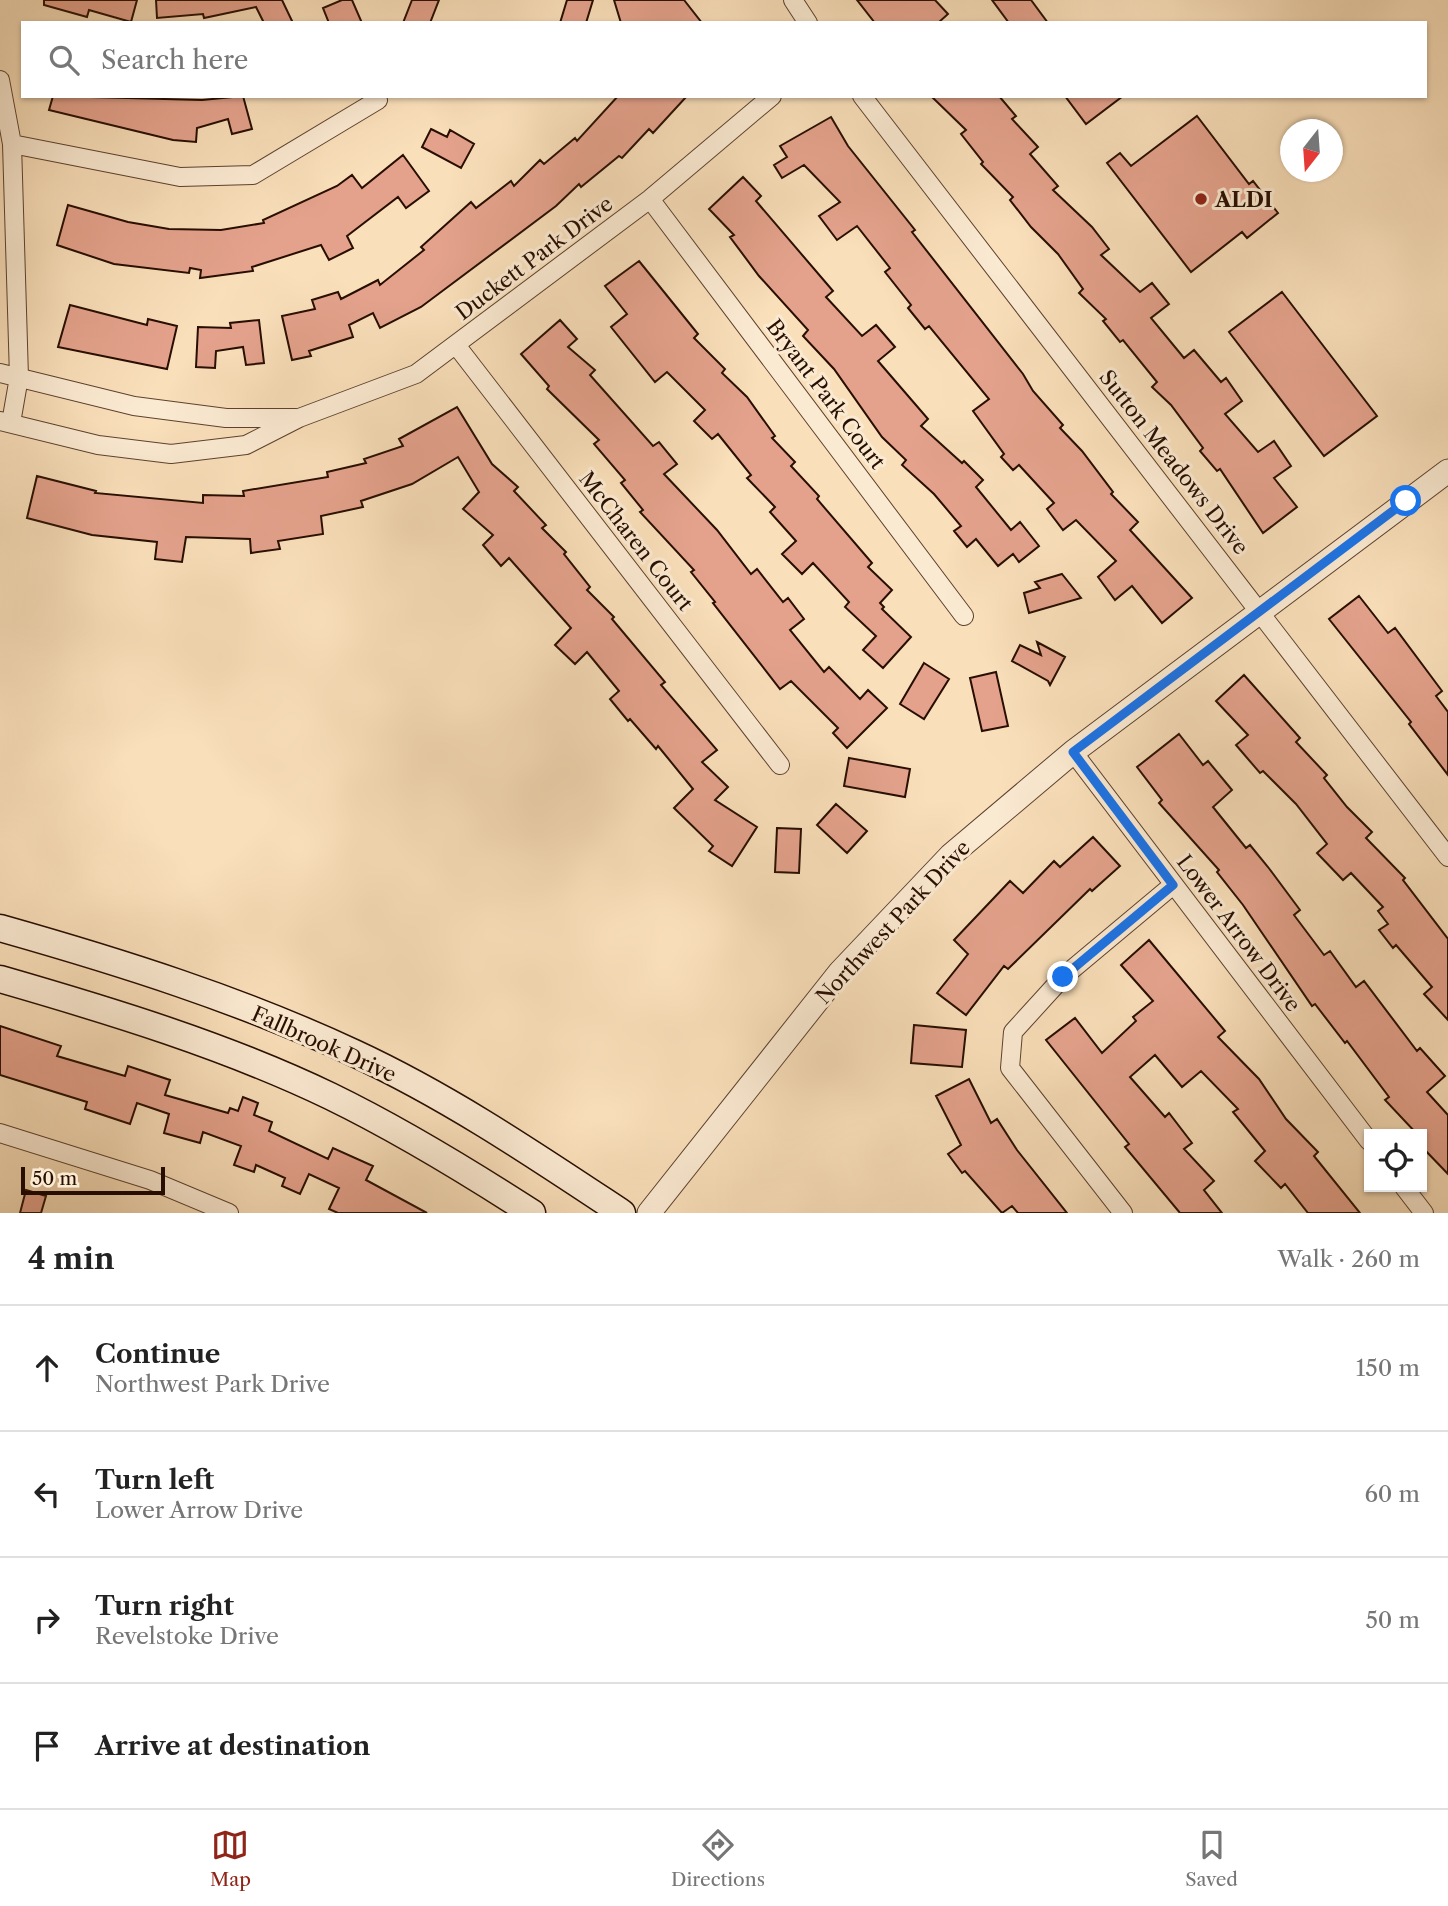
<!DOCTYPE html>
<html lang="en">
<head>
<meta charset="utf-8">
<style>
  body { margin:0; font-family:"Libre Caslon Text",serif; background:#f6f6f6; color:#222 }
  .controls { position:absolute; right:21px; bottom:21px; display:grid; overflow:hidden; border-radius:0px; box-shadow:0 2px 5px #0004 }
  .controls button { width:63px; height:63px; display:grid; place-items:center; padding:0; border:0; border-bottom:2px solid #e0e0e0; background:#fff; color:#222; font:35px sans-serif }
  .compass { position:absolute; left:1280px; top:119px; width:63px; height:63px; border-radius:50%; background:#fff; box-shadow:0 2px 5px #0004; rotate:197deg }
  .scale { position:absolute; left:21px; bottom:18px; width:144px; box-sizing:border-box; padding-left:7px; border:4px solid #280e00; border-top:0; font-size:19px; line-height:24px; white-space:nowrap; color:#280e00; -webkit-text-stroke:5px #fbead2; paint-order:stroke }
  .stop { position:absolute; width:21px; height:21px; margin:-16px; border:5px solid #1a73e8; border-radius:50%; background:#fff }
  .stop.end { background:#1a73e8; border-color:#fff; box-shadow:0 2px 7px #0008 }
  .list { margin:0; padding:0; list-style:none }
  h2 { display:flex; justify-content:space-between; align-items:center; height:91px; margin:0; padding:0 28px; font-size:30px }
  h2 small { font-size:23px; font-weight:400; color:#767676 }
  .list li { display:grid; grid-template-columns:46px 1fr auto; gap:21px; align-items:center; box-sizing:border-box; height:126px; padding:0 28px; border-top:2px solid #e0e0e0 }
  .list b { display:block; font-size:26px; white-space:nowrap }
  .list p { margin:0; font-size:23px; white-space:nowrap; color:#767676 }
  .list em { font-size:23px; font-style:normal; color:#767676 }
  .icon { flex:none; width:38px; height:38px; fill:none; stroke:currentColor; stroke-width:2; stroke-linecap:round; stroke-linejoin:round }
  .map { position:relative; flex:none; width:1448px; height:1213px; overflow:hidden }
  .search { position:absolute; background:#fff; box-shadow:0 2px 5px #0004; left:21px; right:21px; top:21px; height:77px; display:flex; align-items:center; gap:18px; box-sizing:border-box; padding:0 24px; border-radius:0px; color:#767676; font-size:26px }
  .sheet { height:595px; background:#fff }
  nav { display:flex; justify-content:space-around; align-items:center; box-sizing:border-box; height:98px; border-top:2px solid #e0e0e0; background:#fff; font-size:19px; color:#767676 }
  nav a { display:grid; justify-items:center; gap:4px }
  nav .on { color:#8f2418 }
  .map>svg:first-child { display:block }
</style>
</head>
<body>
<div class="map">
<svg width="1448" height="1213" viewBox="0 0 1448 1213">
  <rect width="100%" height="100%" fill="#f9dfba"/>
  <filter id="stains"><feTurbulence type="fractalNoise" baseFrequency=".00286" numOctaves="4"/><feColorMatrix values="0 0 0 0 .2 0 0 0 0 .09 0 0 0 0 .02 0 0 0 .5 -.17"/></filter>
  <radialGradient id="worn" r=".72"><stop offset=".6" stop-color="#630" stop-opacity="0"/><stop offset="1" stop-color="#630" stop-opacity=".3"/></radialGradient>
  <!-- building -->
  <path fill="#e4a28c" stroke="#280e00" stroke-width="2" d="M44 0H137L131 22 89 10 87 17 44 5Z
    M156 0H282L293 23H264L256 7 204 18 203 14 157 18Z
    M342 0H352L362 23H329L323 8Z
    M412 0H439L430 23H403Z
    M567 0H593L586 23H560Z
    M614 0H684L702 23H621Z
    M857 0H935L948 14 938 23H875Z
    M992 0H1031L1048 23H1009Z
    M53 96 202 100 243 96 252 129 232 134 228 119 197 128 196 142 173 140 49 110Z
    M618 96H687L653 133 649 129 622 158 619 156 581 187 579 184 556 206 421 307 380 328 373 313 349 325 353 337 309 351 311 356 292 360 282 316 315 309 312 300 338 292 341 299 378 280 380 285 424 250 421 247 471 202 476 208 511 181 514 186 540 160 544 164 575 138 577 141Z
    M931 96H999L1016 116 1012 119 1038 147 1030 154 1058 186 1053 190 1092 227 1109 249 1101 255 1140 292 1152 283 1169 304 1151 318 1184 358 1194 350 1221 382 1226 378 1242 401 1225 414 1258 452 1274 441 1291 466 1274 478 1297 507 1263 533 1220 469 1217 471 1200 451 1203 448 1171 405 1152 387 1157 382 1123 340 1120 342 1103 321 1106 319 1079 293 1083 289 1058 254 1031 227 1010 200 1013 197 981 164 983 162 961 134 966 130Z
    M1065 96H1123L1086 124Z
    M1197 116 1249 184 1253 181 1278 213 1247 238 1242 232 1191 272 1107 163 1120 153 1131 166Z
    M831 117 848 146 915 230 912 232 1023 374 1033 391 1063 425 1060 428 1082 451 1113 492 1111 494 1138 522 1130 530 1192 598 1162 623 1132 586 1115 600 1098 577 1116 561 1076 520 1063 530 1047 509 1054 503 1019 465 1013 470 1001 457 1004 454 973 411 989 399 929 326 925 329 908 308 911 305 885 272 890 268 857 226 837 240 819 216 840 202 804 165 782 178 774 165 787 157 780 146Z
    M431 129 447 137 450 130 474 144 461 168 422 147Z
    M403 155 429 191 406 208 398 197 347 236 353 248 329 260 321 245 252 267 253 271 200 278 201 270 190 268 189 273 114 264 57 245 68 205 128 222 169 229 221 230 264 223 263 220 337 186 352 175 362 188Z
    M743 177 761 196 756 201 833 291 826 297 862 336 876 325 895 347 878 361 928 419 921 426 962 463 964 461 983 480 976 487 1011 530 1020 522 1039 546 1019 562 1013 554 998 566 976 539 967 547 954 531 961 526 934 494 902 465 906 460 882 437 834 369 803 336 808 330 759 276 730 237 734 235 709 209Z
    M639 261 698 334 694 338 725 369 722 373 747 397 775 436 772 438 795 462 791 466 819 496 817 499 872 563 868 567 892 590 880 603 884 607 882 609 911 637 883 668 863 650 876 636 845 607 849 602 813 563 802 574 782 554 796 541 770 512 775 507 747 478 751 475 718 434 712 439 694 421 705 410 667 372 655 382 611 327 627 314 605 286Z
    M1282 292 1377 416 1324 456 1229 332Z
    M70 305 147 325 148 319 177 326 167 369 58 347Z
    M259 320 264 363 246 365 243 347 216 351 215 368 196 367 198 327 231 328 230 323Z
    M560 320 577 339 568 347 595 370 590 375 653 446 659 442 677 464 664 474 717 530 751 574 757 569 783 602 788 598 804 619 790 630 824 672 829 667 860 699 868 690 887 708 847 748 833 733 838 728 791 681 780 689 713 603 715 602 691 572 694 570 640 512 643 510 621 483 625 480 594 444 599 440 547 389 549 386 521 354Z
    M457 407 492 464 518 487 514 491 546 525 542 528 566 552 564 554 590 587 587 590 614 617 612 619 665 682 661 685 717 750 702 762 728 787 715 800 757 827 732 866 709 851 713 846 674 808 693 789 658 746 656 749 630 719 628 721 610 699 619 691 587 652 575 664 555 645 571 628 509 558 501 566 483 545 493 535 463 509 479 492 458 457 412 484 361 501 363 507 321 516 323 534 278 541 280 549 251 553 250 539 186 537 182 562 155 559 157 542 92 535 27 518 37 476 96 491 95 493 203 503V495L244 496 243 491 328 477 327 472 366 463 364 459 403 446 399 439Z
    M1062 574 1081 598 1029 613 1024 593 1040 588 1035 582Z
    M1359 596 1388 633 1395 628 1442 691 1436 696 1448 712V775L1409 724 1411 722 1329 619Z
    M1037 642 1065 657 1050 685 1048 681 1012 661 1020 645 1041 655Z
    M924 663 949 679 924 719 900 704Z
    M996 672 1008 726 982 731 970 678Z
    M1244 675 1300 738 1296 742 1327 775 1324 778 1347 807 1372 832 1366 838 1405 878 1403 880 1448 939V1020L1424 994 1432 987 1396 945 1393 948 1379 930 1388 924 1378 911 1383 907 1351 873 1343 880 1317 853 1327 844 1296 804 1263 771 1260 773 1236 745 1248 735 1216 701Z
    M1179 734 1203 765 1208 761 1232 790 1213 807 1246 848 1250 845 1268 867 1300 910 1294 915 1324 955 1330 951 1356 987 1364 981 1417 1051 1420 1048 1445 1076 1427 1092 1448 1115V1174L1422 1147V1134H1417L1385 1100 1389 1097 1347 1041 1345 1043 1315 1004 1312 1006 1243 905 1217 872 1219 870 1159 803 1162 800 1137 767Z
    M849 758 910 769 905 797 844 786Z
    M836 804 867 831 847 853 817 825Z
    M777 828 801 829 799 873 775 872Z
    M1093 837 1120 866 1092 891 1090 889 1008 969 1004 966 966 1015 937 993 968 954 954 940 1010 881 1023 893 1054 861 1060 867Z
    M1149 940 1225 1031 1218 1037 1259 1079 1286 1119 1318 1152 1314 1156 1360 1213H1308L1285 1184 1281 1188 1255 1161 1265 1151 1233 1112 1238 1109 1201 1071 1182 1087 1155 1055 1130 1077 1165 1117 1169 1113 1192 1143 1184 1149 1214 1181 1204 1190 1222 1213H1180L1125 1147 1129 1144 1046 1040 1075 1018 1102 1053 1136 1021 1133 1017 1153 1001 1121 965Z
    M914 1025 966 1030 962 1067 911 1063Z
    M0 1026 61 1046 57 1056 125 1076 128 1066 170 1080 165 1095 228 1113 230 1108 238 1111 243 1097 258 1103 254 1115 272 1122 269 1131 328 1159 333 1148 373 1166 366 1180 427 1213H338L329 1209 339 1188 309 1174 300 1194 282 1186 285 1178 256 1165 254 1172 234 1165 241 1146 203 1132 200 1143 164 1133 169 1114 137 1103 130 1124 85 1109 87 1102 0 1075Z
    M969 1079 991 1123 997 1119 1017 1150 1067 1213H1018L1012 1206 1002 1213 965 1171 962 1173 948 1154 961 1145 936 1096Z
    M26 1190 46 1196 41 1213H20Z"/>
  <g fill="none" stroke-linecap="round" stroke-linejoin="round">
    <!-- minor casing -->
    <g stroke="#5c422e" stroke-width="20">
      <path id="minor" d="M793 0 808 23
        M0 80 12 144 19 377 11 423
        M862 96 1448 857
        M12 144 180 177 253 175 378 100
        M650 199 964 616
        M456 345 780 765
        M0 373 134 406 226 418H296
        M0 421 98 445 171 454 246 445 299 418 416 374 650 199 772 96
        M1073 752 1369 1141
        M0 1133 150 1180 229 1213
        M1404 1187 1424 1213
        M1123 1213 1010 1068 1013 1032 1063 977 1173 885"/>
    </g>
    <!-- tertiary casing -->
    <g stroke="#5c422e" stroke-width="25">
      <path id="tertiary" d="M649 1213 840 972 951 855 1073 752 1448 471"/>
    </g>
    <!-- secondary casing -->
    <g stroke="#280e00" stroke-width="29">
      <path id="secondary" d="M0 928C120 962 241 1000 354 1053 449 1097 536 1156 622 1213
        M0 979C111 1011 226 1046 330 1096 400 1130 467 1171 532 1213"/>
    </g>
    <!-- minor -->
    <use href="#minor" stroke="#fbead2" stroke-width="18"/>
    <!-- tertiary -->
    <use href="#tertiary" stroke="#fbead2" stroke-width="23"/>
    <!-- secondary -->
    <use href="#secondary" stroke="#fbead2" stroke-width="26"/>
  </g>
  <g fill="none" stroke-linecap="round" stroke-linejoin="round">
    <!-- route -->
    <path stroke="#1a73e8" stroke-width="9" d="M1063 977 1173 885 1073 752 1406 501"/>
  </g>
  <!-- markers -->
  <circle fill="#8f2418" stroke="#fbead2" stroke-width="2.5" cx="1201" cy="199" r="7"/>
  <g text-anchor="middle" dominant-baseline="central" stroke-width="6" stroke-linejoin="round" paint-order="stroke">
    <!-- poi labels -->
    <g font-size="21" font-weight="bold" fill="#280e00" stroke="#fbead2" text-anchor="start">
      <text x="1215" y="199">ALDI</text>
    </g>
    <!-- street labels -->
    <g font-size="21" fill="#280e00" stroke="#fbead2">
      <text transform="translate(534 258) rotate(-37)">Duckett Park Drive</text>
      <text transform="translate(826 394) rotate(53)">Bryant Park Court</text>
      <text transform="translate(1174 462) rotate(52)">Sutton Meadows Drive</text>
      <text transform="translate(636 541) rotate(52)">McCharen Court</text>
      <text transform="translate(893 922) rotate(-47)">Northwest Park Drive</text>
      <text transform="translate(1239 933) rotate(53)">Lower Arrow Drive</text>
      <text transform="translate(324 1044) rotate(24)">Fallbrook Drive</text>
    </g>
  </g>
  <rect width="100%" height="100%" filter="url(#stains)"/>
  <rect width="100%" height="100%" fill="url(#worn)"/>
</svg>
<div class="controls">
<button><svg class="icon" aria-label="locate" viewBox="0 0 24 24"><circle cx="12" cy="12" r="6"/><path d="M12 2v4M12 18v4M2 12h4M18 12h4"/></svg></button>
</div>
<svg class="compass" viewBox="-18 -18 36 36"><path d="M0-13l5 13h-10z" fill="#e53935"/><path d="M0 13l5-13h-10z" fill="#767676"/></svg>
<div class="scale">50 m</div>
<div class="stop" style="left:1406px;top:501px"></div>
<div class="stop end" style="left:1063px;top:977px"></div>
<div class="search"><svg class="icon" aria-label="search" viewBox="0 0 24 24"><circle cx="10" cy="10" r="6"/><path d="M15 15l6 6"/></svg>Search here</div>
</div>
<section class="sheet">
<h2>4 min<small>Walk · 260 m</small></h2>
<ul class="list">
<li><svg class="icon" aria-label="ahead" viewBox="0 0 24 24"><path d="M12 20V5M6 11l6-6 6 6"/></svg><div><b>Continue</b><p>Northwest Park Drive</p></div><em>150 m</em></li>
<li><svg class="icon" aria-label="left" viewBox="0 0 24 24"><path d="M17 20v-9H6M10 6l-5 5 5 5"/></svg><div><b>Turn left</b><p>Lower Arrow Drive</p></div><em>60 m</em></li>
<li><svg class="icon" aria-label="right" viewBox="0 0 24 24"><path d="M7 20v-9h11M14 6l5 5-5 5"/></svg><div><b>Turn right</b><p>Revelstoke Drive</p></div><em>50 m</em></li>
<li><svg class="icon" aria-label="arrive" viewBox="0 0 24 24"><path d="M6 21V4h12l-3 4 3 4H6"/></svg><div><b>Arrive at destination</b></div></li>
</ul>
</section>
<nav>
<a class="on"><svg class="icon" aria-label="map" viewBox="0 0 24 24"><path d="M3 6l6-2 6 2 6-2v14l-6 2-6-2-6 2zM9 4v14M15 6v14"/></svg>Map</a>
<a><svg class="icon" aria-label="directions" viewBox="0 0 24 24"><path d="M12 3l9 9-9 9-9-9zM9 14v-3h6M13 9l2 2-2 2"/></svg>Directions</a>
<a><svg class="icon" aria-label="saved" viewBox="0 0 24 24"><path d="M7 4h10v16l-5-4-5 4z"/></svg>Saved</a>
</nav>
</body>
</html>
